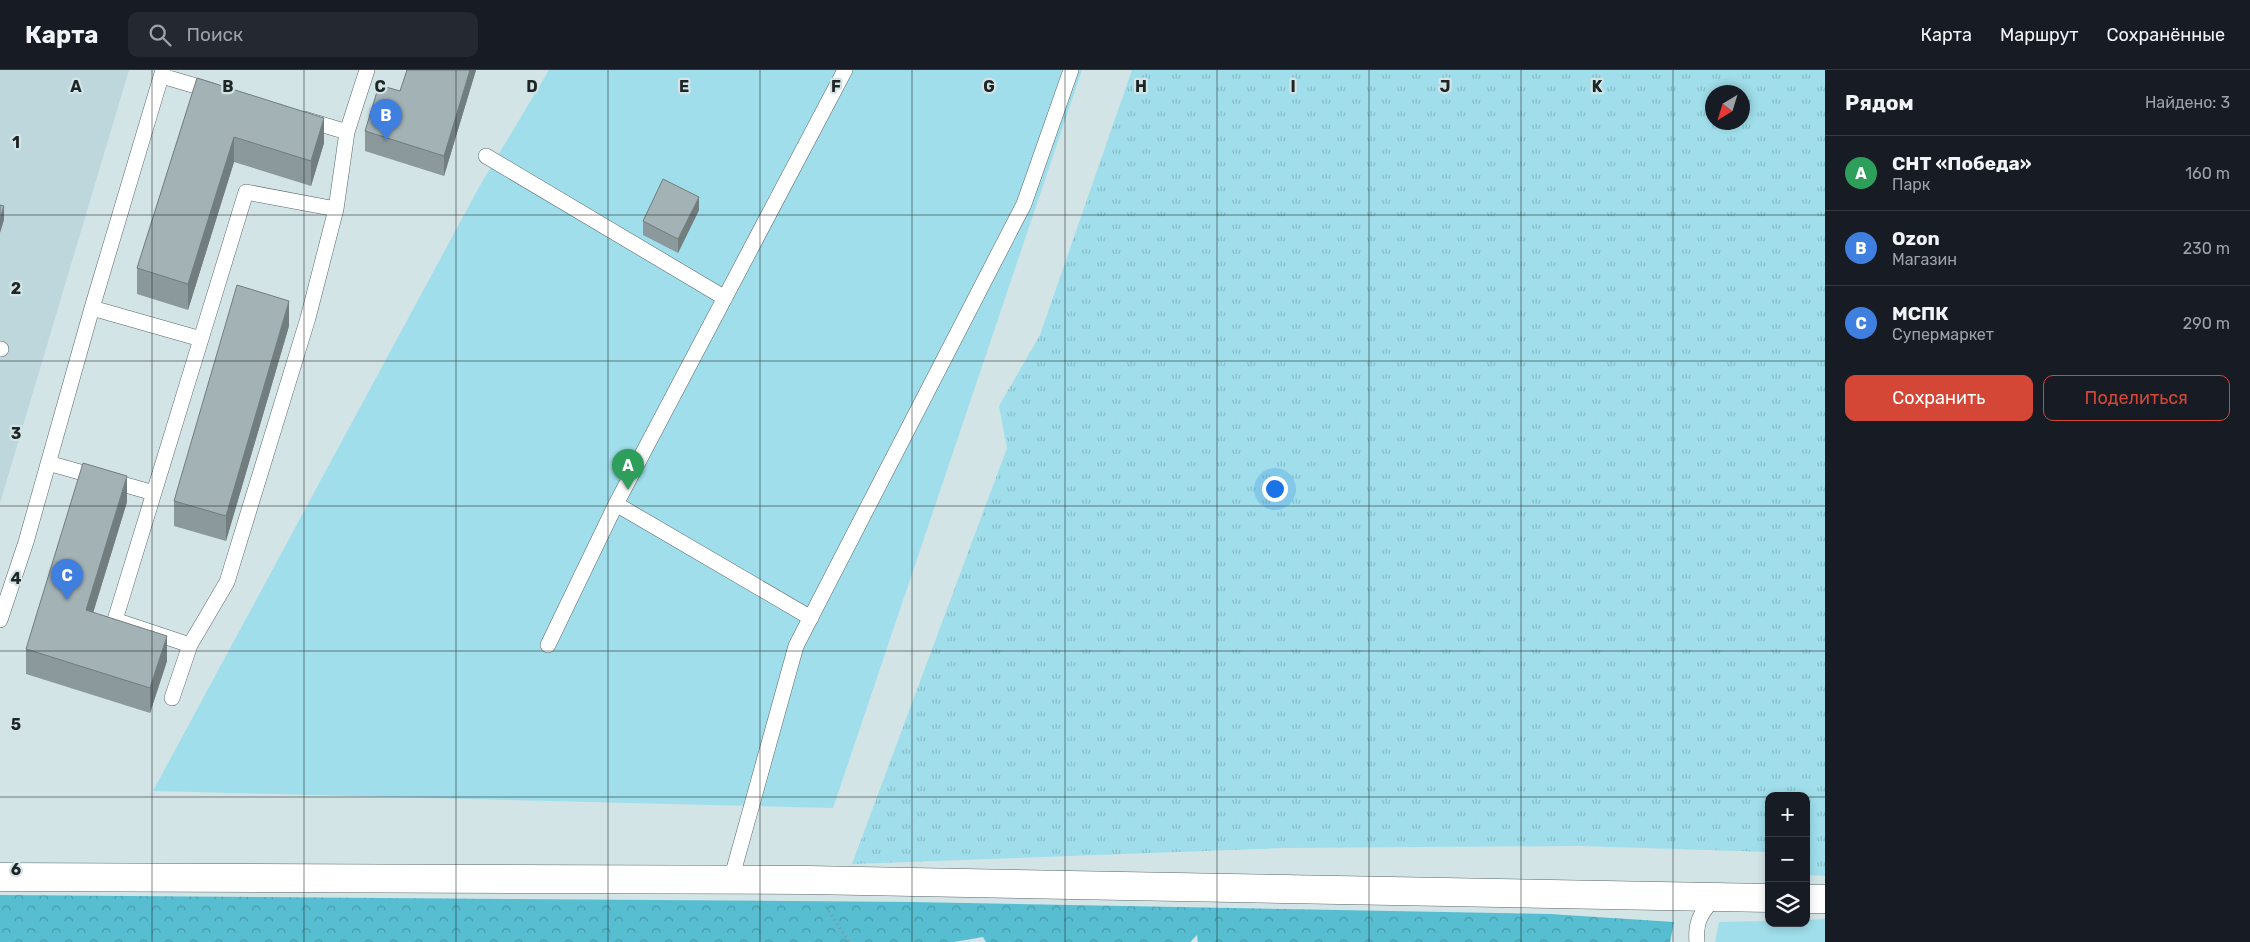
<!DOCTYPE html>
<html lang="ru">
<head>
<meta charset="utf-8">
<style>
  body { margin:0; font-family:Rubik,sans-serif; background:#242831; color:#f1f3f6 }
  .controls { position:absolute; right:15px; bottom:15px; display:grid; overflow:hidden; border-radius:10px; box-shadow:0 2px 8px #0003 }
  .controls button { width:45px; height:45px; display:grid; place-items:center; padding:0; border:0; border-bottom:1px solid #363941; background:#171b24; color:#f1f3f6; font:25px sans-serif }
  .compass { position:absolute; left:1705px; top:15px; width:45px; height:45px; border-radius:50%; background:#171b24; box-shadow:0 2px 8px #0003; rotate:218deg }
  .you { position:absolute; left:1274px; top:418px; width:18px; height:18px; margin:-12px; border:4px solid #fff; border-radius:50%; background:#1a73e8; box-shadow:0 0 0 8px #1a73e833 }
  .badge { display:grid; place-items:center; width:32px; height:32px; border-radius:50%; background:#d44736; color:#fff; font-size:16px; font-weight:700 }
  .pin { position:absolute; translate:-50% -41px; filter:drop-shadow(0 1px 2px #0008) }
  .pin::after { content:''; position:absolute; top:26px; width:18px; height:15px; background:inherit; clip-path:polygon(0 0,100% 0,50% 100%) }
  .list { margin:0; padding:0; list-style:none }
  h2 { display:flex; justify-content:space-between; align-items:center; height:65px; margin:0; padding:0 20px; font-size:21px }
  h2 small { font-size:16px; font-weight:400; color:#9ea1a6 }
  .list li { display:grid; grid-template-columns:32px 1fr auto; gap:15px; align-items:center; box-sizing:border-box; height:75px; padding:0 20px; border-top:1px solid #363941 }
  .list b { display:block; font-size:19px; white-space:nowrap }
  .list p { margin:0; font-size:16px; white-space:nowrap; color:#9ea1a6 }
  .list em { font-size:16px; font-style:normal; color:#9ea1a6 }
  .actions { display:flex; gap:10px; padding:15px 20px }
  .actions a { flex:1; padding:11px 0; border:1px solid #d44736; border-radius:10px; text-align:center; font-size:18px; color:#d44736 }
  .actions .main { background:#d44736; color:#fff }
  .icon { flex:none; width:28px; height:28px; fill:none; stroke:currentColor; stroke-width:2; stroke-linecap:round; stroke-linejoin:round }
  .map { position:relative; flex:none; width:1825px; height:872px; overflow:hidden }
  header { display:flex; align-items:center; gap:30px; box-sizing:border-box; height:70px; padding:0 25px; background:#171b24; border-bottom:1px solid #363941 }
  header strong { font-size:24px }
  nav { display:flex; gap:28px; margin-inline-start:auto; font-size:18px }
  .search { width:350px; height:45px; background:#242831; display:flex; align-items:center; gap:12px; box-sizing:border-box; padding:0 18px; border-radius:10px; color:#9ea1a6; font-size:19px }
  main { display:flex }
  aside { flex:1; background:#171b24 }
  .map>svg:first-child { display:block }
</style>
</head>
<body>
<header>
<strong>Карта</strong>
<div class="search"><svg class="icon" aria-label="search" viewBox="0 0 24 24"><circle cx="10" cy="10" r="6"/><path d="M15 15l6 6"/></svg>Поиск</div>
<nav><a>Карта</a><a>Маршрут</a><a>Сохранённые</a></nav>
</header>
<main>
<div class="map">
<svg width="1825" height="872" viewBox="0 0 1825 872">
  <defs>
    <pattern id="grass-tufts" width="24" height="20" patternUnits="userSpaceOnUse" patternTransform="scale(1.25)"><rect width="24" height="20" fill="#9fdeea"/><path d="M3 7l-1-3M5 7V3M7 7l1-3M15 17l-1-3M17 17v-4M19 17l1-3" fill="none" stroke="#88bec9"/></pattern>
    <pattern id="forest-crowns" width="20" height="18" patternUnits="userSpaceOnUse" patternTransform="scale(1.25)"><rect width="20" height="18" fill="#56bed0"/><path d="M2 6a3 3 0 1 1 6 0M12 15a3 3 0 1 1 6 0" fill="none" stroke="#479aa9"/></pattern>
  </defs>
  <rect width="100%" height="100%" fill="#d3e4e7"/>
  <!-- built -->
  <path fill="#bed7dc" d="M0 0H129L0 433Z"/>
  <!-- grass -->
  <path fill="url(#grass-tufts)" fill-rule="evenodd" d="M1132 0H1825V806L1806 805V726H1769V782L1580 776 1286 778 852 794 1007 378 999 336 1040 265ZM1712 22H1742V52H1712Z"/>
  <!-- forest -->
  <path fill="url(#forest-crowns)" d="M0 825 912 832 1550 844 1674 852 1670 872H1198L1197 865 1190 872H986L983 867 954 872H0Z"/>
  <!-- garden -->
  <path fill="#9fdeea" d="M549 0H1082L833 738 153 721 478 119Z
    M1825 849V872H1715L1719 852 1769 851V853H1806V850Z"/>
  <g fill="none" stroke-linecap="round" stroke-linejoin="round">
    <!-- lane casing -->
    <g stroke="#59686b" stroke-width="16">
      <path id="lane" d="M162 6 213 21
        M304 49 347 62 367 0
        M486 86 725 228
        M92 238 201 269 246 122 336 139
        M0 279H1
        M48 393 154 423
        M811 548 616 434 845 0
        M0 550 26 472 92 238 163 0
        M190 575 115 550 201 269
        M548 575 616 434
        M172 628 190 575 227 512 308 248 336 139 347 62
        M731 810 796 576 1024 134 1071 0
        M1697 872C1695 852 1701 842 1715 828"/>
    </g>
    <!-- street casing -->
    <g stroke="#59686b" stroke-width="29">
      <path id="street" d="M0 807 808 810 1769 828
        M1806 829H1825"/>
    </g>
    <!-- path -->
    <path stroke="#869295" stroke-width="3" stroke-dasharray="1 4" stroke-linecap="butt" d="M826 837 849 872"/>
    <!-- lane -->
    <use href="#lane" stroke="#fff" stroke-width="15"/>
    <!-- street -->
    <use href="#street" stroke="#fff" stroke-width="28"/>
  </g>
  <!-- wall -->
  <path fill="#8b999c" d="M407 0H476L444 106 365 81V61L400 21Z
    M197 8 324 73 311 116 234 92 188 240 137 224V198Z
    M699 140 678 183 643 165V151Z
    M289 256 226 471 174 456V431Z
    M127 432 93 543 167 591 150 643 26 604V579Z"/>
  <!-- shaded-wall -->
  <path fill="#717d7f" d="M470 0H476L444 106V86Z
    M324 48V73L311 116V91Z
    M234 67V92L188 240V214Z
    M699 127V140L678 183V169Z
    M4 136V150L0 163V149Z
    M289 231V256L226 471V446Z
    M127 406V432L86 566V540Z
    M167 566V591L150 643V618Z"/>
  <!-- building -->
  <path fill="#a2b2b5" stroke="#717d7f" d="M407 0H470L444 86 365 61 379 15 400 21Z
    M197 8 324 48 311 91 234 67 188 214 137 198Z
    M663 109 699 127 678 169 643 151Z
    M0 135 4 136 0 149Z
    M237 215 289 231 226 446 174 431Z
    M83 393 127 406 86 540 167 566 150 618 26 579Z"/>
  <!-- grid -->
  <path fill="none" stroke="#1e2526" stroke-width="1" stroke-opacity="0.55" d="M152 0V872M304 0V872M456 0V872M608 0V872M760 0V872M912 0V872M1065 0V872M1217 0V872M1369 0V872M1521 0V872M1673 0V872M0 145H1825M0 291H1825M0 436H1825M0 581H1825M0 727H1769M1806 727H1825"/>
  <g font-size="16" text-anchor="middle" font-weight="bold" fill="#1e2526" stroke="#d3e4e7" stroke-width="4.5" stroke-linejoin="round" paint-order="stroke">
    <text x="76" y="22">A</text>
    <text x="228" y="22">B</text>
    <text x="380" y="22">C</text>
    <text x="532" y="22">D</text>
    <text x="684" y="22">E</text>
    <text x="836" y="22">F</text>
    <text x="989" y="22">G</text>
    <text x="1141" y="22">H</text>
    <text x="1293" y="22">I</text>
    <text x="1445" y="22">J</text>
    <text x="1597" y="22">K</text>
    <text x="16" y="78">1</text>
    <text x="16" y="224">2</text>
    <text x="16" y="369">3</text>
    <text x="16" y="514">4</text>
    <text x="16" y="660">5</text>
    <text x="16" y="805">6</text>
  </g>
</svg>
<div class="controls">
<button>+</button>
<button>−</button>
<button><svg class="icon" aria-label="layers" viewBox="0 0 24 24"><path d="M12 4l9 5-9 5-9-5zM3 14l9 5 9-5"/></svg></button>
</div>
<svg class="compass" viewBox="-18 -18 36 36"><path d="M0-13l5 13h-10z" fill="#e53935"/><path d="M0 13l5-13h-10z" fill="#9ea1a6"/></svg>
<div class="you"></div>
<div class="pin badge" style="left:628px;top:420px;background:#2e9e5b">A</div>
<div class="pin badge" style="left:386px;top:70px;background:#3f7fe0">B</div>
<div class="pin badge" style="left:67px;top:530px;background:#3f7fe0">C</div>
</div>
<aside>
<h2>Рядом<small>Найдено: 3</small></h2>
<ul class="list">
<li><span class="badge" style="background:#2e9e5b">A</span><div><b>СНТ «Победа»</b><p>Парк</p></div><em>160 m</em></li>
<li><span class="badge" style="background:#3f7fe0">B</span><div><b>Ozon</b><p>Магазин</p></div><em>230 m</em></li>
<li><span class="badge" style="background:#3f7fe0">C</span><div><b>МСПК</b><p>Супермаркет</p></div><em>290 m</em></li>
</ul>
<div class="actions"><a class="main">Сохранить</a><a>Поделиться</a></div>
</aside>
</main>
</body>
</html>
